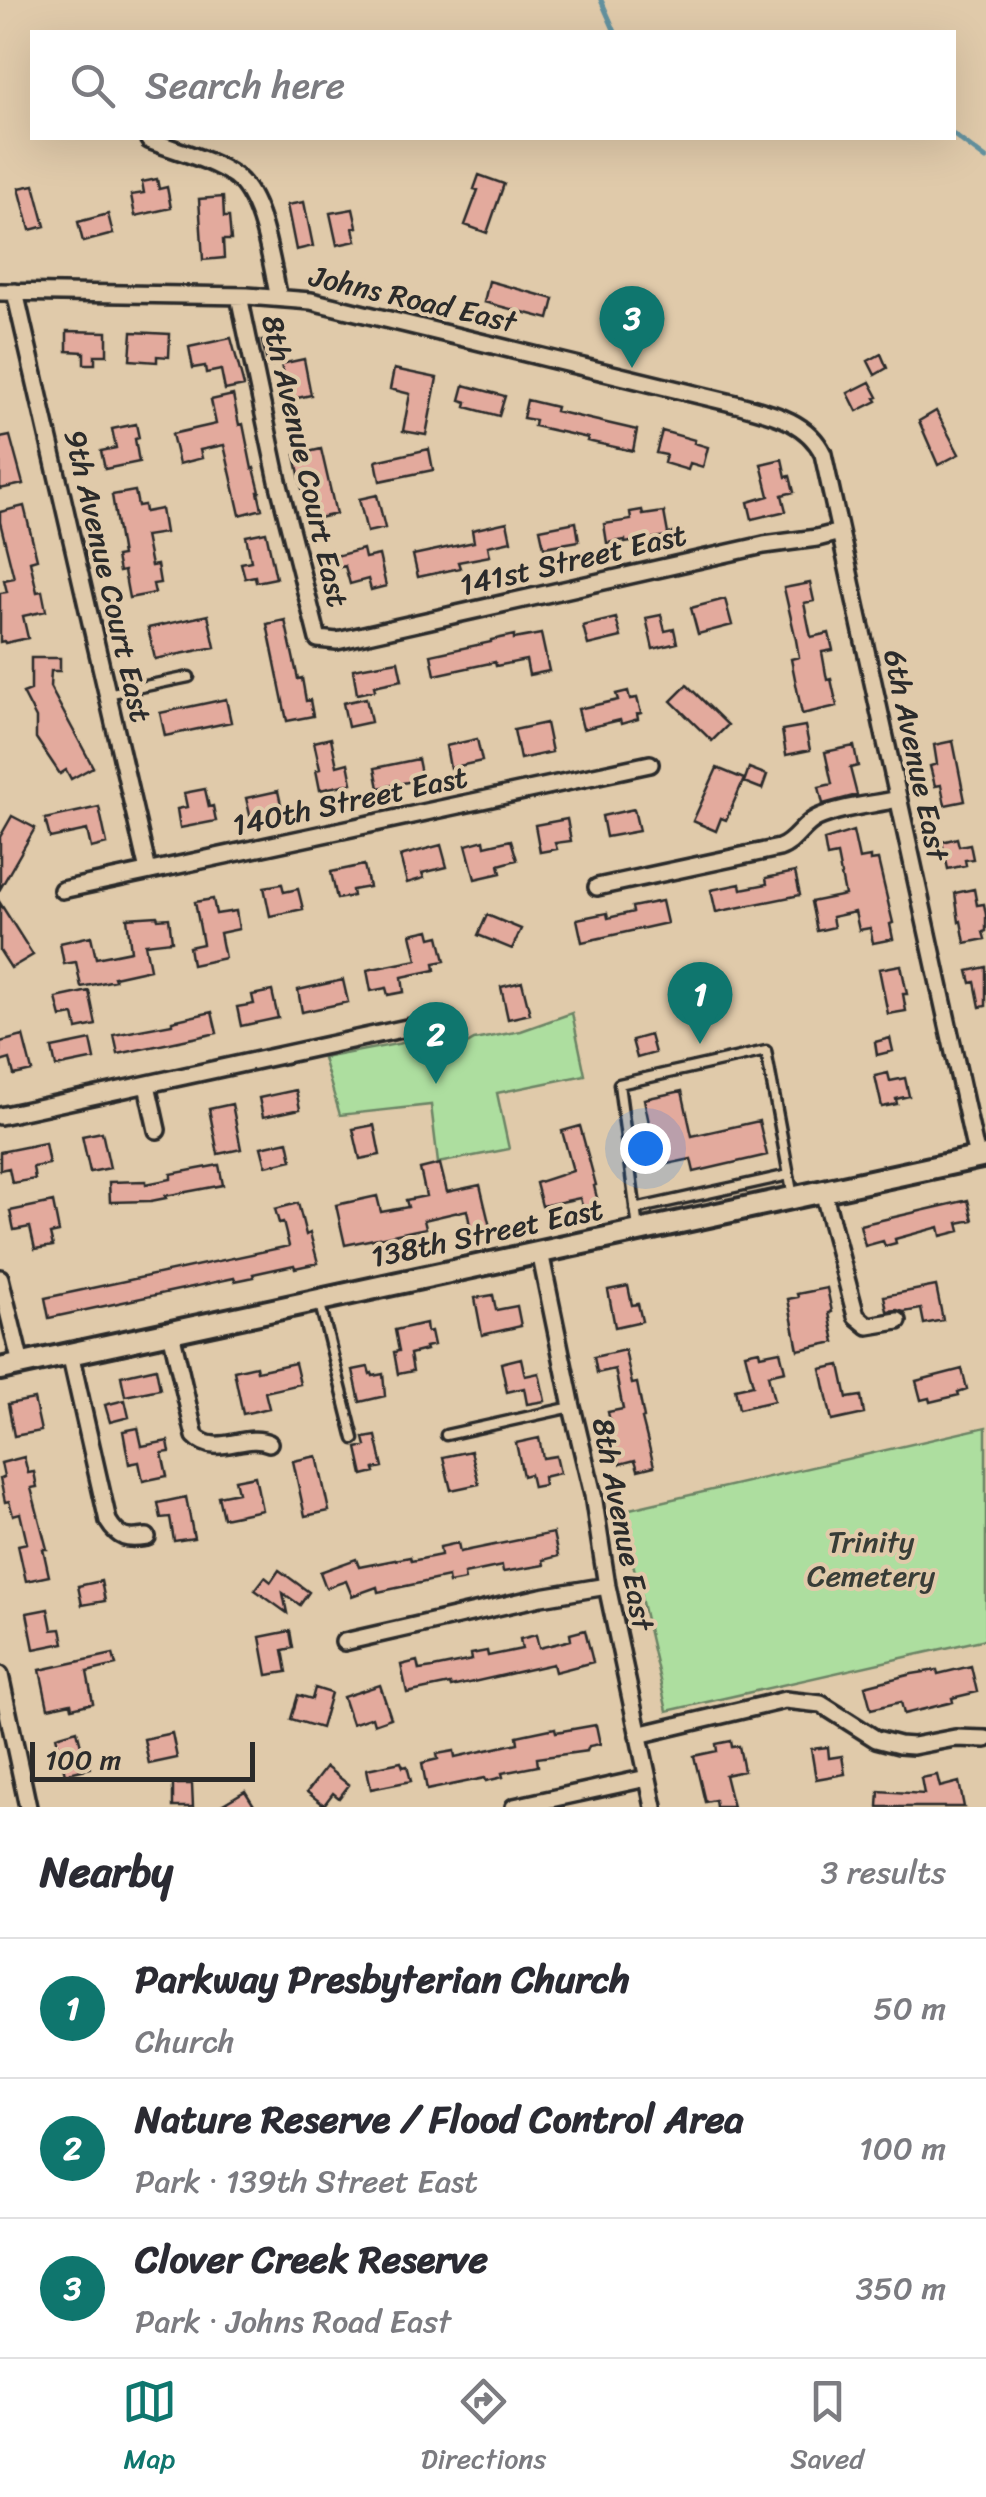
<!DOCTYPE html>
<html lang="en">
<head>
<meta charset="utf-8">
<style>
  body { margin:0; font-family:Sriracha,sans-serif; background:#f2f2f3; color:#2b2b33 }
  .scale { position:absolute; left:30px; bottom:25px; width:225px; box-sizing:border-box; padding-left:10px; border:5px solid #2b2b2b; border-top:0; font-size:28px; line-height:35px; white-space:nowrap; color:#2b2b2b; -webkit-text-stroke:8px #e0caaa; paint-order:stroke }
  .you { position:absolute; left:645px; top:1148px; width:35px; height:35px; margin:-25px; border:8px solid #fff; border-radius:50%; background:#1a73e8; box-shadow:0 0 0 15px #1a73e833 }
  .badge { display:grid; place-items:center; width:65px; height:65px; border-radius:50%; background:#0f766e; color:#fff; font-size:32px; font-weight:700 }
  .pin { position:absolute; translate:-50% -82px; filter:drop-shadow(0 2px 5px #0008) }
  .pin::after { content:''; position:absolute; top:52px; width:35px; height:30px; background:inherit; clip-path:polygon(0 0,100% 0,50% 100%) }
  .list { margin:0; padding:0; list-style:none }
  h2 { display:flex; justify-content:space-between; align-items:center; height:130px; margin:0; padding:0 40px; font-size:42px }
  h2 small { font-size:32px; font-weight:400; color:#7c7c81 }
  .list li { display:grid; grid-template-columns:65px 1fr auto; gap:30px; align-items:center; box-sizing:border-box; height:140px; padding:0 40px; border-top:2px solid #e1e1e2 }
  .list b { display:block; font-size:38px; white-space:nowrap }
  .list p { margin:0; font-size:32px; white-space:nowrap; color:#7c7c81 }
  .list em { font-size:32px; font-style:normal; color:#7c7c81 }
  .icon { flex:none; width:55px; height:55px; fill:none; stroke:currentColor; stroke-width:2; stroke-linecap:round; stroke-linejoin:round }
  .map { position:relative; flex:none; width:986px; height:1807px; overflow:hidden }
  .search { position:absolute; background:#fff; box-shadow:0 10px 40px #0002; left:30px; right:30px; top:30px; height:110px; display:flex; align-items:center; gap:25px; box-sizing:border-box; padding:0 35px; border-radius:0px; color:#7c7c81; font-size:38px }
  .sheet { height:550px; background:#fff }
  nav { display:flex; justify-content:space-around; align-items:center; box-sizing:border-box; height:140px; border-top:2px solid #e1e1e2; background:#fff; font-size:28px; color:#7c7c81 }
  nav a { display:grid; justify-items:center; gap:5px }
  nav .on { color:#0f766e }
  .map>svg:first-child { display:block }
</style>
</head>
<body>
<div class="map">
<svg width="986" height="1807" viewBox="0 0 986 1807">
  <rect width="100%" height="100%" fill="#e0caaa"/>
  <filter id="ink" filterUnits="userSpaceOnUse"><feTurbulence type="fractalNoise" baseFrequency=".01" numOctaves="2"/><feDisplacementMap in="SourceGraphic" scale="20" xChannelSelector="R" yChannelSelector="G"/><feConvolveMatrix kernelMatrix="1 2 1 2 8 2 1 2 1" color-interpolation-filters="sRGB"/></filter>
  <g filter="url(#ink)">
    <!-- green -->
    <path fill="#adde9f" stroke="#6c8465" stroke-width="2.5" d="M572 1013 585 1075 497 1093 509 1149 438 1163 431 1105 340 1115 323 1058 423 1039 438 1046 453 1049 462 1047 474 1040 521 1031Z
      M986 1427V1639L667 1711 621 1511Z"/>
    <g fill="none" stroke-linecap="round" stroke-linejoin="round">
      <!-- stream -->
      <path stroke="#64919e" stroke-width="5" d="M601 0 615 32
        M954 135 986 159"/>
    </g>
    <!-- building -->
    <path fill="#e3aa9d" stroke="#2b2b2b" stroke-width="2.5" d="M479 175 504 184 487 233 465 225 478 190 474 189Z
      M157 179 159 189 167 187 171 208 135 216 131 195 144 193 142 182Z
      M34 185 45 226 30 230 19 188Z
      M223 197 224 217H229L231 240H223L224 258 203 260 199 199Z
      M304 202 313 246 296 250 287 205Z
      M353 209 357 227 353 228 356 241 337 245 330 213Z
      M108 214 113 234 83 242 78 222Z
      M489 281 554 299 549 319 484 302Z
      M67 331 107 332V355H95V364H84V352L67 351Z
      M132 332 170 334 169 357 157 356V362L130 360Z
      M279 336 285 362 268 366 262 341Z
      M231 338 244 386 225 390 221 370 206 373 205 366 193 368 189 347Z
      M881 354 887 368 875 375 868 361Z
      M304 359 311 395 288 400 281 364Z
      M394 369 437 378 426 435 403 431 410 394 390 389Z
      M870 382 878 397 875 398 877 401 857 411 848 393Z
      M464 385 505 396 499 416 466 407 467 402 460 400Z
      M233 395 239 425 243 424 252 469 254 468 260 492H258L262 509 240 515 224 445 200 450 202 458 179 464 172 434 216 424 211 400Z
      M527 400 556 407 555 411 637 430 633 451 587 441 588 438 534 426 535 420 523 418Z
      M936 411 959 454 938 465 919 421Z
      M136 424 139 438 135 439 139 462 105 469 101 451 116 448 112 429Z
      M662 431 695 440 694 443 708 447 703 467 690 463 688 470 664 463 666 455 656 453Z
      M10 436 23 484 0 489V438Z
      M321 449 336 514 314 519 311 506 306 508 295 455Z
      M429 449 433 470 380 481 376 461Z
      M782 459 786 477 790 476 794 492 782 495 786 511 752 519 748 502 769 496 761 464Z
      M135 491 138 506 144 505 145 512 161 509 165 533 145 536 151 566 157 565 160 583 153 584 155 593 129 598 124 571 119 572 116 557 122 556 112 495Z
      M377 495 385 528 367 532 359 499Z
      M24 506 37 559 30 561 37 592 42 591 46 611 23 616 28 638 5 643 4 641 0 642V593L7 592 4 580 14 578 0 522V512Z
      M642 510 643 515 664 512 668 534 681 531 683 545 669 548 667 536 625 543V540L607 543 604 524 631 520 630 512Z
      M507 522 511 541 488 546 490 556 458 562 460 568 418 577 413 555 474 542 472 530Z
      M576 522 579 541 544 547 540 529Z
      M266 532 276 578 256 582 255 576 245 578 241 563 251 561 246 536Z
      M363 549 365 558 379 555 386 586 371 590 368 579 350 584 345 566 318 572 314 556 331 552 332 557Z
      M810 583 814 601 804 603 811 637 829 633 833 650 822 652 827 680 831 679 837 706 802 714 791 659 799 657 796 640 784 588Z
      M725 599 732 625 698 634 691 608Z
      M208 615 215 647 155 659 148 628Z
      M661 615 665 631 674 629 677 643 653 649 646 618Z
      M616 618 621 637 588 645 583 626Z
      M285 620 298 679 302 678 306 701 310 700 313 716 287 721 267 624Z
      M541 634 549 671 529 675 526 660 496 666 495 662 435 675 431 655 491 642V640L514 635V639Z
      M31 658H60V671H51L50 687 93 767 71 779 66 770 60 774 36 738V718L23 693 31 690Z
      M398 661 402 680 374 686 375 690 357 694 353 669Z
      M687 685 728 725 712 741 671 701Z
      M628 691 630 699 637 698 641 713 637 714 638 719 621 724 620 720 583 729 578 709 618 700 616 694Z
      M366 698 371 722 348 727 343 703Z
      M226 699 231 722 165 736 160 713Z
      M546 723 552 752 520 759 514 730Z
      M805 726 810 750 786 755 782 730Z
      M331 738 337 766 348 763 352 783 320 790 316 770 320 769 314 742Z
      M477 739 482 761 450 768 446 746Z
      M953 741 965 801 945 805 941 785 935 786 930 766 937 764 934 745Z
      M854 746 858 766 850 768 857 795 823 804 819 787 832 784 825 752Z
      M418 759 422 779 379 788 375 768Z
      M717 768 744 779 726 820 721 818 716 831 693 821Z
      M749 768 767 775 762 789 744 782Z
      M205 789 209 807 213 806 216 821 180 828 177 809 187 807 184 793Z
      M278 791 283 813 251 819 246 798Z
      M99 807 107 844 91 848 87 830 50 838 45 819Z
      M634 809 639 831 606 837 602 816Z
      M12 816 35 828 0 889V837Z
      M567 819 571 841 555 843 557 849 540 852 535 825Z
      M853 831 859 859 870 857V861L878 860 893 923 890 924 893 939 873 943 870 928 859 930 855 912 832 917 834 927 817 931 811 902 845 895 837 855 827 857 824 840Z
      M957 838 959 846 970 844 973 859 965 860 966 865 948 869 942 842Z
      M484 840 485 846 511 840 517 860 499 865 501 873 475 879 466 845Z
      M441 845 447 867 422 873 424 878 407 883 400 856Z
      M364 865 369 887 352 890 353 896 337 899 331 872Z
      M795 872 800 895 716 912 711 890 740 884 741 889 767 884 766 878Z
      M282 884 284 892 298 889 303 909 270 916 264 887Z
      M974 889 977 905 984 904 986 915V931L983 932 985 939 965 943 961 921 959 922 955 893Z
      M213 899 216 914 236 911 239 929 220 933 225 958 192 965 189 947 203 944 195 902Z
      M662 901 667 923 582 942 577 919 607 913 608 918 633 912 632 907Z
      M0 903 33 955 11 968 0 951Z
      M487 915 521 929 512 949 478 935Z
      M157 916 158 919 169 918 172 941 145 944 150 969 114 977 115 980 81 987 76 962 64 964 60 943 91 936 96 958 131 951 127 918Z
      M429 930 431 938 439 936 445 961 434 963 435 970 402 977 404 992 388 995 386 988 371 991 367 970 417 960 411 934Z
      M901 965 907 994H903L906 1011 888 1014 879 969Z
      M986 967V1006L980 1007 975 982 971 983 968 971Z
      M343 980 348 1002 302 1012 298 990Z
      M522 982 530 1014 508 1019 501 987Z
      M89 991 96 1025 77 1029 74 1015 61 1017 56 998Z
      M272 991 278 1018 241 1026 237 1007 254 1004 252 995Z
      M212 1012 217 1033 118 1054 114 1035 172 1024V1021Z
      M650 1035 655 1053 637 1058 632 1040Z
      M23 1036 32 1071 14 1075 10 1059 0 1062V1042Z
      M890 1038 893 1051 877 1055 875 1042Z
      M91 1040 95 1059 56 1067 52 1048Z
      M888 1073 890 1081 905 1078 909 1096 896 1099 897 1104 882 1107 875 1076Z
      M296 1090 300 1109 263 1117 259 1098Z
      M682 1091 692 1136 759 1121 767 1155 694 1172 691 1159 658 1166 644 1099Z
      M232 1104 241 1149 218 1154 209 1109Z
      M374 1125 380 1155 360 1159 353 1129Z
      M580 1126 596 1185 594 1186 599 1206 583 1210 580 1198 542 1206 536 1183 573 1171 562 1131Z
      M102 1132 110 1168 90 1172 82 1136Z
      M288 1141 292 1160 266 1166 261 1147Z
      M45 1143 49 1164 33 1167 35 1179 12 1183 9 1168 0 1170V1152Z
      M440 1164 447 1192 480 1185 490 1227 471 1231 467 1210 424 1220 426 1228 345 1245 336 1205 377 1196 381 1212 408 1207 406 1200 426 1196 420 1169Z
      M219 1165 223 1185 165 1196 166 1198 151 1201 110 1202 109 1182 146 1181V1184L171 1179V1174Z
      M968 1200 973 1220 958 1223 960 1231 941 1236 939 1227 895 1239 896 1243 885 1246 883 1241 865 1246 860 1225Z
      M53 1202 59 1232 50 1234 53 1246 35 1249 30 1227 14 1230 10 1211Z
      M298 1203 306 1235 310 1233 318 1263 295 1268 294 1265 253 1274 254 1277 235 1281 234 1278 49 1318 45 1298 289 1246 283 1222 279 1223 275 1209Z
      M628 1286 632 1305 638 1304 642 1321 615 1327 608 1290Z
      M936 1286 943 1320 924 1324 921 1309 904 1312 897 1310 887 1311 884 1296Z
      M827 1288 832 1312 829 1313 835 1342 798 1350 788 1299 798 1297 797 1294Z
      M493 1295 496 1310 517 1306 521 1326 482 1335 475 1298Z
      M426 1323 427 1332 431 1331 434 1345 425 1347 426 1350 410 1354 413 1371 398 1374 394 1352 399 1351 395 1330Z
      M625 1350 632 1384 637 1383 644 1418 642 1419 654 1466 638 1470 635 1460 620 1464 615 1446 608 1412 623 1409 615 1369 597 1373 594 1357Z
      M759 1350 760 1355 780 1351 785 1371 768 1375 774 1401 739 1409 735 1389 753 1385 745 1353Z
      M521 1358 525 1376 539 1373 545 1401 527 1404 524 1388 507 1392 501 1363Z
      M295 1363 300 1384 265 1392 269 1408 243 1414 234 1371 256 1366 257 1371Z
      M840 1365 847 1398 861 1396 864 1414 832 1421 821 1369Z
      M368 1367 370 1374 372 1373 373 1376 383 1374 385 1396 360 1402 353 1370Z
      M156 1368 160 1389 125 1396 121 1376Z
      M962 1369 967 1389 958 1392 959 1395 930 1402 929 1398 921 1400 916 1381Z
      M34 1399 41 1431 14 1436 8 1404Z
      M125 1400 129 1417 110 1422 105 1405Z
      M138 1428 142 1446 168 1441 170 1452 162 1453 167 1476 143 1481 139 1462 129 1464 123 1431Z
      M376 1436 383 1467 374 1469 375 1472 363 1475 357 1448 366 1446 364 1438Z
      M539 1438 543 1458 556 1456 560 1473 543 1477 544 1485 533 1487 530 1474 523 1476 516 1443Z
      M471 1451 479 1484 451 1490 443 1457Z
      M317 1456 329 1511 305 1516 293 1461Z
      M24 1457 28 1473 34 1472 37 1487 31 1488 47 1549H43L49 1576 26 1581 18 1545 27 1543 20 1513 13 1515 9 1501 5 1502 0 1479 4 1477 1 1463Z
      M255 1476 262 1510 223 1518 218 1496 238 1492 235 1480Z
      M186 1497 194 1538 174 1541 170 1517 161 1518 158 1503Z
      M553 1533 558 1556 543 1560 544 1565 503 1572 502 1566 464 1574 465 1580 449 1583 448 1577 378 1592 377 1587 352 1596 346 1581 326 1588 320 1572 356 1559 359 1567 410 1557 411 1561 441 1555 440 1547 458 1543 460 1552Z
      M279 1570 309 1592 300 1605 283 1593 287 1613 255 1590 265 1577 271 1582Z
      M101 1581 105 1601 82 1605 78 1586Z
      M48 1609 52 1630 61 1629 64 1643 34 1649 27 1613Z
      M585 1630 593 1662 555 1672 553 1664 451 1687 450 1684 407 1693 401 1665 417 1661 419 1670 433 1668 472 1660 471 1654 487 1651 488 1656 522 1649 520 1639 536 1635 539 1648 571 1640 570 1634Z
      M290 1631 293 1648 283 1650 287 1672 267 1675 260 1637Z
      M113 1654 116 1665 87 1672 93 1703 72 1708 71 1703 48 1708 40 1670Z
      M971 1666 977 1692 952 1698 953 1702 904 1714 901 1702 871 1709 865 1686 912 1674 937 1670 938 1674Z
      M380 1685 391 1718 374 1724 372 1717 352 1724 343 1697Z
      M315 1688 331 1693 321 1728 291 1719 298 1695 312 1699Z
      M596 1725 600 1744 589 1746 587 1751 537 1758 538 1766 502 1773 503 1777 486 1781 485 1778 427 1790 422 1763 438 1759 437 1754 454 1751 455 1757 518 1743 517 1736 555 1728 556 1732Z
      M77 1730 84 1757 87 1756 90 1768 65 1774 56 1736Z
      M172 1733 177 1758 149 1764 144 1739Z
      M731 1741 732 1747 739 1746 744 1771 725 1775 733 1807H716L715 1800 705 1802 694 1756 717 1751 716 1744Z
      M828 1747 829 1758 842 1756 845 1774 816 1779 811 1749Z
      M401 1762 403 1767 407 1766 411 1781 371 1789 367 1769Z
      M326 1767 349 1785 339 1798 333 1793 324 1805 307 1792Z
      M937 1775 940 1787 959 1782 964 1807H878L879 1791 924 1794 921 1778Z
      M173 1784H192L193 1807H173Z
      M245 1791 255 1807H218Z"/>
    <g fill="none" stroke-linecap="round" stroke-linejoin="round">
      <!-- service casing -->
      <g stroke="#2b2b2b" stroke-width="15">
        <path id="service" d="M107 694 189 677
          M635 1209 789 1175
          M638 1229 619 1084 766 1051 793 1197
          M320 1304 354 1439
          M446 1435 572 1407"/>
      </g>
      <!-- minor casing -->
      <g stroke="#2b2b2b" stroke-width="22">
        <path id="minor" d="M149 140C176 151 211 159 235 176 264 198 271 264 279 298
          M0 292 247 296 311 301 736 404C769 413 807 420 823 454L977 1158
          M15 292 148 871
          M239 296 278 481 318 639 337 641 764 545 817 538 840 532
          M597 887 779 848C795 843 802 825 817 818 841 807 872 805 898 799
          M62 890 650 764
          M147 1085 157 1130
          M0 1116 448 1019
          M823 1191 856 1316 868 1326 898 1321
          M540 1252 572 1407 593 1495 607 1586 654 1807
          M0 1278 21 1364
          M171 1332 195 1436C216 1458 245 1432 269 1443
          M70 1353 108 1521C119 1539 127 1540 147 1537
          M344 1642 541 1597 607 1586
          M0 1675 28 1807
          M638 1735 785 1700 821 1704 876 1739 899 1745 913 1746 955 1738 986 1739
          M514 1807 647 1778"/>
      </g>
      <!-- tertiary casing -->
      <g stroke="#2b2b2b" stroke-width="28">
        <path id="tertiary" d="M0 1369 986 1156"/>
      </g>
      <!-- service -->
      <use href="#service" stroke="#e0caaa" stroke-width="8"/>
      <!-- minor -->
      <use href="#minor" stroke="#e0caaa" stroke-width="15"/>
      <!-- tertiary -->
      <use href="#tertiary" stroke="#e0caaa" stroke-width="20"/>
    </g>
  </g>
  <g text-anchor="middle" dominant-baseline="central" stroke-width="8" stroke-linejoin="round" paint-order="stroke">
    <!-- street labels -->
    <g font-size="30" fill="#2b2b2b" stroke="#e0caaa">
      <text transform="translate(413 299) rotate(13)">Johns Road East</text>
      <text transform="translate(305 461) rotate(77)">8th Avenue Court East</text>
      <text transform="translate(573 560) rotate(-13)">141st Street East</text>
      <text transform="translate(108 576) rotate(77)">9th Avenue Court East</text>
      <text transform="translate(916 755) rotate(78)">6th Avenue East</text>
      <text transform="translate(350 801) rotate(-12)">140th Street East</text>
      <text transform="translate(487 1233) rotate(-12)">138th Street East</text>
      <text transform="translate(623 1524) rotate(79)">8th Avenue East</text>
    </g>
    <!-- park labels -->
    <g font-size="30" fill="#383d37" stroke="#e0caaa">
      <text x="871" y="1542">Trinity<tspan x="871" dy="34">Cemetery</tspan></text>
    </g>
  </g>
</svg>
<div class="scale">100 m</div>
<div class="you"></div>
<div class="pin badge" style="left:700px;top:1044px">1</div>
<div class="pin badge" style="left:436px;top:1084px">2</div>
<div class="pin badge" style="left:632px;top:368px">3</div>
<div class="search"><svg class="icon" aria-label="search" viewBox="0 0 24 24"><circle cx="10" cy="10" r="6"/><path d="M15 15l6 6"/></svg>Search here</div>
</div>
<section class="sheet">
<h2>Nearby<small>3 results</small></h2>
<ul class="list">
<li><span class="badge">1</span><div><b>Parkway Presbyterian Church</b><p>Church</p></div><em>50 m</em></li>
<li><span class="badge">2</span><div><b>Nature Reserve / Flood Control Area</b><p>Park · 139th Street East</p></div><em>100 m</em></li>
<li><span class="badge">3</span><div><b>Clover Creek Reserve</b><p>Park · Johns Road East</p></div><em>350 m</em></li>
</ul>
</section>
<nav>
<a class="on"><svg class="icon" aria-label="map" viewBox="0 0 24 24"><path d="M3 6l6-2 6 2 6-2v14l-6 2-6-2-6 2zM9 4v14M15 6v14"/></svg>Map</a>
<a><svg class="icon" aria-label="directions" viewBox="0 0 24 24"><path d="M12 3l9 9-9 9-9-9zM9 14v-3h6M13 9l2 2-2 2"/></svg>Directions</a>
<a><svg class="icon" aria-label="saved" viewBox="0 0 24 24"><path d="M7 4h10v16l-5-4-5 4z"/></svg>Saved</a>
</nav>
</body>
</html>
